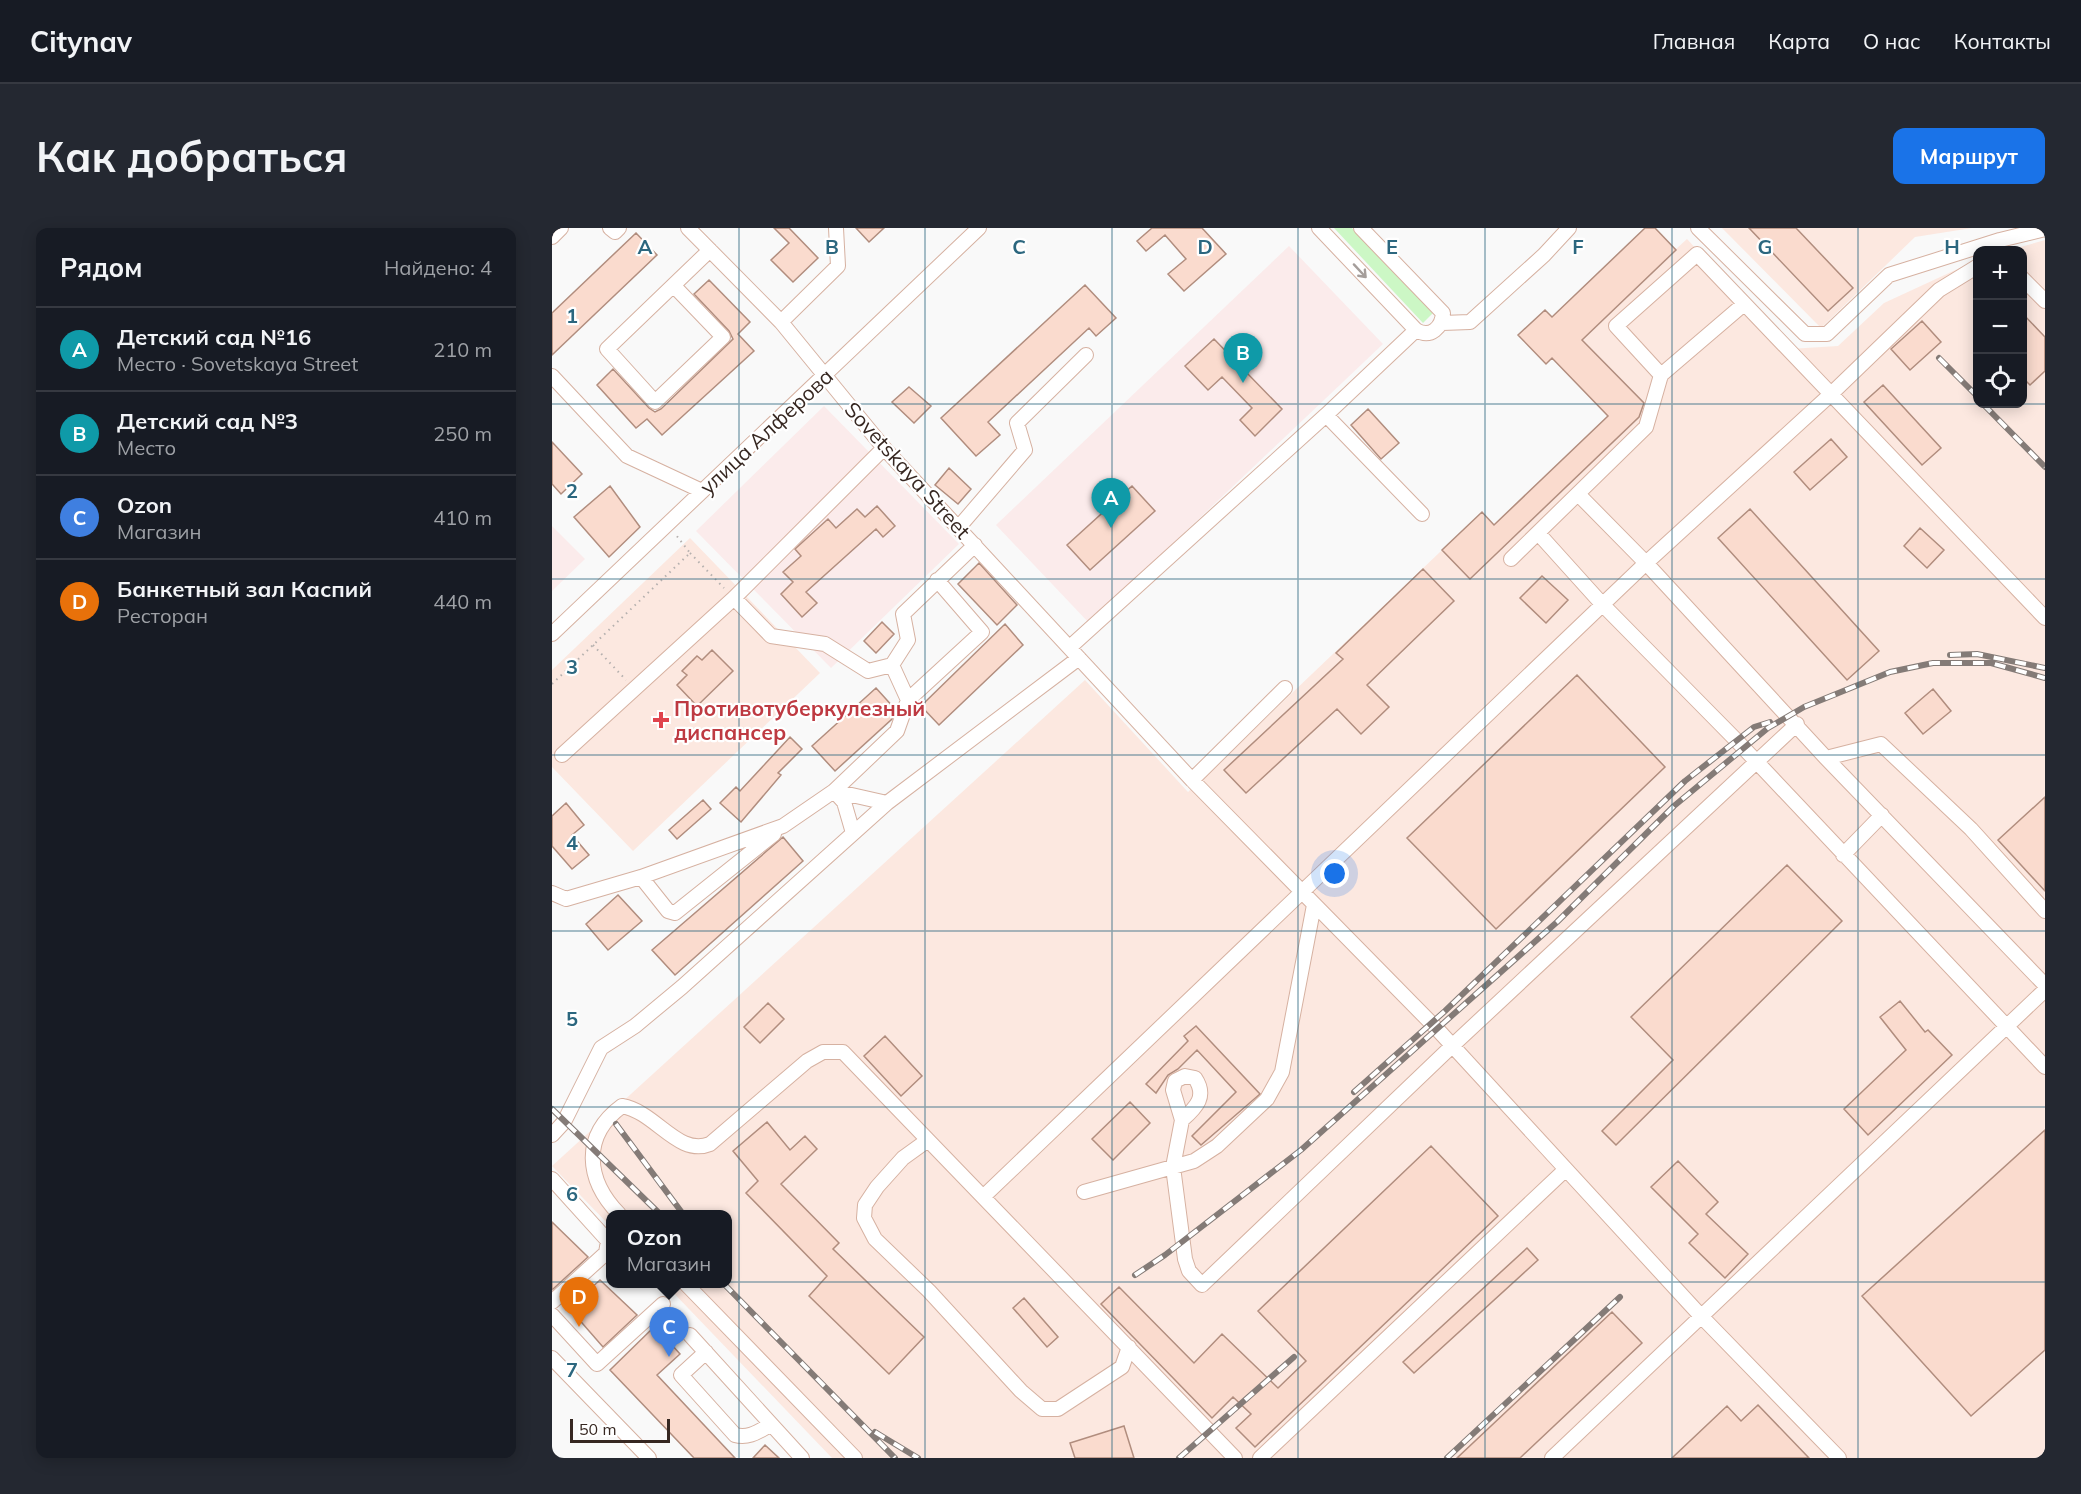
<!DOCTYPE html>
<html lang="ru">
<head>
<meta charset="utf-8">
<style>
  body { margin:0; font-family:Mulish,sans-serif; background:#242831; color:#f1f3f6 }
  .controls { position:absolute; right:18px; top:18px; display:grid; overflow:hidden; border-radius:12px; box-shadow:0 3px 15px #0003 }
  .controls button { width:54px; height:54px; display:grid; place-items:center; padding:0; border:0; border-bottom:2px solid #363941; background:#171b24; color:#f1f3f6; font:30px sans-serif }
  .scale { position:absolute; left:18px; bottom:15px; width:100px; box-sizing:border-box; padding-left:6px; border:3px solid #362721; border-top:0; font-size:16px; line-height:21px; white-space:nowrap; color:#362721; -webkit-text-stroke:4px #fff; paint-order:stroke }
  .you { position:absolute; left:783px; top:646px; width:21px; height:21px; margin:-15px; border:4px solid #fff; border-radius:50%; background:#1a73e8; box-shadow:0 0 0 9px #1a73e833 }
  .badge { display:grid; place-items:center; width:39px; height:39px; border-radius:50%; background:#1a73e8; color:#fff; font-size:20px; font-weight:700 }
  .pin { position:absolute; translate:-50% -50px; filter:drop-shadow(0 2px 3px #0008) }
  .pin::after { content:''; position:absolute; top:32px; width:21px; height:18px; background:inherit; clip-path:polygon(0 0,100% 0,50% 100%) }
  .popup { position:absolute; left:54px; top:982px; width:126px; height:78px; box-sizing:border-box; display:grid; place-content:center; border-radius:12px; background:#171b24; filter:drop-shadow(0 2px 4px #0005); font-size:20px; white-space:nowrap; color:#9ea1a6 }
  .popup b { font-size:22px; color:#f1f3f6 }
  .popup::after { content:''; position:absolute; left:50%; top:100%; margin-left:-12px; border:12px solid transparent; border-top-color:#171b24 }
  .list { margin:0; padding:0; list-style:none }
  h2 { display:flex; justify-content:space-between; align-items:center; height:78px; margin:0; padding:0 24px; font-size:26px }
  h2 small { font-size:20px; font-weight:400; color:#9ea1a6 }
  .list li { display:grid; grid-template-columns:39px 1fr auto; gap:18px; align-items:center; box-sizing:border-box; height:84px; padding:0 24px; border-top:2px solid #363941 }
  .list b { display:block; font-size:22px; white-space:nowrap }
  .list p { margin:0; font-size:20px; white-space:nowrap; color:#9ea1a6 }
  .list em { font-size:20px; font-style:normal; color:#9ea1a6 }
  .icon { flex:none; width:33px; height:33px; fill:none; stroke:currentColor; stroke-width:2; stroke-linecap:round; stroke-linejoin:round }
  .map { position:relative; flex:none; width:1493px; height:1230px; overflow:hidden; border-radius:12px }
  header { display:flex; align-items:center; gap:36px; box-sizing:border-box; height:84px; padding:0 30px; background:#171b24; border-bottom:2px solid #363941 }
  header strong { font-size:28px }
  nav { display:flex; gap:33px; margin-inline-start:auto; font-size:21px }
  .intro { display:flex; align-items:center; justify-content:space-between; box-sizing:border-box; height:144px; padding:0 36px }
  h1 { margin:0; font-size:42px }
  .button { padding:15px 27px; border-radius:12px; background:#1a73e8; color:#fff; font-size:21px; font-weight:700 }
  main { display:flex; gap:36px; padding:0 36px }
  aside { flex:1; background:#171b24; border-radius:12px; box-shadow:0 3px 15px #0003 }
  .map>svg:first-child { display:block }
</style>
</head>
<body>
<header>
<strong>Citynav</strong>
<nav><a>Главная</a><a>Карта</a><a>О нас</a><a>Контакты</a></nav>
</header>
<div class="intro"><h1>Как добраться</h1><a class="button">Маршрут</a></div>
<main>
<aside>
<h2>Рядом<small>Найдено: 4</small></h2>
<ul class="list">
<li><span class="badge" style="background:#0f9aa8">A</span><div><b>Детский сад №16</b><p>Место · Sovetskaya Street</p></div><em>210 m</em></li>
<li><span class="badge" style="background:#0f9aa8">B</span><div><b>Детский сад №3</b><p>Место</p></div><em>250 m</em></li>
<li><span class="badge" style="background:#3f7fe0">C</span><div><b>Ozon</b><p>Магазин</p></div><em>410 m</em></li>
<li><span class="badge" style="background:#e8710a">D</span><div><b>Банкетный зал Каспий</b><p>Ресторан</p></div><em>440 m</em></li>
</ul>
</aside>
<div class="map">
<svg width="1493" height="1230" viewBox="0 0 1493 1230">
  <rect width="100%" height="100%" fill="#f9f9f9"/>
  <!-- built -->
  <path fill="#fce8e0" d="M1093 0H1103L1124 21 1135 11 1237 121 1286 118 1332 75 1425 32 1426 176H1470V22H1458L1493 12V1230H280L113 1056H176V986H58V998L0 938 533 452 636 564 930 284 942 296 1055 188 1000 130 994 136 966 107 993 82 1000 89Z
    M1170 0H1420L1363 9 1269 100Z
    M138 310 268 445 81 623 0 539V442Z"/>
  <!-- education -->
  <path fill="#fbebeb" d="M737 18 831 116 537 395 444 297Z
    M272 178 407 316 279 440 144 303Z
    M0 298 33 331 0 363Z"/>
  <!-- green -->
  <path fill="#ccf7c5" d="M782 0H800L881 85 871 95Z"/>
  <!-- building -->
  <path fill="#fadbce" stroke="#b18d7e" stroke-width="1.5" d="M222 0H237L266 30 241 54 219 32 237 15Z
    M304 0H332L317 14Z
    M600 0H650L674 26 632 63 616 46 634 31 613 7 594 23 585 13Z
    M1093 0H1103L1124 22 1030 112 1092 175 1087 189 918 351 890 322 930 284 942 297 1056 188 1000 130 994 136 966 107 993 82 1000 89Z
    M1197 0H1244L1301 60 1276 83Z
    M84 5 105 27 0 127V85Z
    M157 52 198 94 186 106 202 123 110 207 95 191 84 200 45 157 61 141 97 180 103 184 109 181 181 111 177 103 142 66Z
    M533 57 564 90 544 108 537 100 436 194 448 207 424 228 389 190Z
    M1470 85 1493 109V143L1478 157 1470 149Z
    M1370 93 1389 114 1358 142 1339 121Z
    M662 111 730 181 703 208 688 192 700 180 670 149 656 162 633 138Z
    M1331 157 1389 220 1370 237 1312 174Z
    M357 159 379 178 362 195 340 174Z
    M816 181 847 215 829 231 799 197Z
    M1279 211 1295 229 1258 262 1242 244Z
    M0 214 30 246 9 266 0 256Z
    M397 240 419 261 406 276 383 257Z
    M58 258 88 299 57 329 22 289Z
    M580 258 603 283 538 342 515 317Z
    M325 278 343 298 331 309 324 301 254 364 265 375 250 389 229 366 241 354 231 344 249 328 243 321 276 291 284 300 305 281 313 289Z
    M1198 281 1327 423 1295 452 1166 310Z
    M1368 300 1392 322 1375 340 1352 318Z
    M427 335 465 377 445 397 406 356Z
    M871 341 902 373 815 457 837 479 809 506 785 481 694 565 672 542 791 431 784 425Z
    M990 348 1016 372 994 395 968 370Z
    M330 394 342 406 324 425 312 413Z
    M453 396 471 417 387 497 369 478Z
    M160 422 181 443 145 478 125 457 135 447 130 443 145 428 150 432Z
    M1025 447 1113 539 944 701 855 610Z
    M324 460 343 481 340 491 283 543 260 518Z
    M1381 461 1399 483 1371 506 1353 485Z
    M238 509 250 521 226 545 229 547 189 594 168 575 184 559 188 563Z
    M1493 569V663L1446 612Z
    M151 572 159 581 125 611 117 602Z
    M14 575 32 597 20 607 37 627 20 641 0 618V588Z
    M231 609 251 633 123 747 100 722Z
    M1235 637 1290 693 1064 917 1050 903 1121 832 1079 789Z
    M66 667 90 693 56 722 34 696Z
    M1348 773 1373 804 1376 802 1400 827 1316 907 1292 881 1354 822 1328 789Z
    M216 775 232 791 208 815 192 799Z
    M644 798 708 866 649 917 640 908 684 864 645 822 626 841 616 847 604 865 594 856 636 813 632 808Z
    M333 808 370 848 349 868 312 828Z
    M578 874 598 895 561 932 540 911Z
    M215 894 238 922 253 908 265 921 229 956 287 1015 281 1021 372 1109 337 1146 257 1068 275 1048 194 965 206 953 181 923Z
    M1493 902V1122L1419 1188 1310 1068Z
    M879 918 946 988 703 1219 684 1200 699 1186 681 1169 660 1190 549 1076 567 1059 642 1135 670 1106 726 1160 754 1133 706 1083Z
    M1126 933 1166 974 1154 986 1196 1026 1173 1050 1137 1015 1146 1006 1099 959Z
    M0 994 36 1029 0 1062Z
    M975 1020 986 1032 862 1145 851 1134Z
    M48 1052 85 1087 51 1119 17 1080Z
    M472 1070 506 1109 495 1119 461 1080Z
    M1060 1084 1090 1115 968 1230H905Z
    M103 1098 128 1126 105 1147 183 1230H142L58 1142Z
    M1206 1177 1257 1230H1120L1175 1178 1189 1193Z
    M572 1198 582 1230H523L518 1215Z
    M213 1217 227 1230H201Z"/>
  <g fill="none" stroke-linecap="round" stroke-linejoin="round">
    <!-- minor casing -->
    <g stroke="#d6b1a1" stroke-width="16">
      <path id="minor" d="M58 0 63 4 67 0
        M136 0 229 94 332 220 640 552 886 802 1148 1087 1287 1230
        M767 0 864 102C879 111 890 99 891 85L809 0
        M1146 0 1253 106H1275L1337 47 1448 12 1493 1
        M0 9 9 0
        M1470 50 1493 73
        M122 58 171 109 103 174 55 121 158 22
        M1192 76 1109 147 1064 98 1145 26 1493 390
        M229 94 286 38 284 0
        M890 95 918 94 992 27 1017 0
        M0 148 75 228 150 263
        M774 187 864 102
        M1026 266 1094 335 1274 530 1493 757
        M407 299 473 222 465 195 534 127
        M986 305 1050 376 1185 513 1493 839
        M959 331 1094 199 1109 147
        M182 370 219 408 273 416 316 443 340 437
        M0 406 427 0
        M518 419 774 187 870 286
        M356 472 340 437 356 412 351 386 423 317
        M10 527 182 370 332 220
        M1274 530 1329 516 1419 601 1493 683
        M640 552 733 460
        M301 605 292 574 282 563 345 503 356 472 430 404 385 352
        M1291 627 1330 587
        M89 649 116 683 123 685 222 606
        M0 665 14 671 89 649 231 598 282 563 335 575
        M630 892C645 879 655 868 643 850L633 848 623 853 621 862 630 892 621 939 633 1031 637 1043 650 1057 900 818 1245 496
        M0 907 12 894 49 820 83 798 130 759 335 575 527 430
        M376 912 351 930 325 959 313 977 312 990 323 1011 377 1063 469 1163 490 1181H506L570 1139 577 1119
        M0 951 56 1013 54 1025 0 1074
        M532 964 642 933 665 918 715 871 730 844 762 677
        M431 969 1094 335 1278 167 1387 62 1426 38
        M67 986C34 952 29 908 70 878 104 884 126 929 158 916L255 833 271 824H291L683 1230
        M134 1056 303 1230
        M0 1087 45 1136 111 1076
        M138 1107 250 1230
        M154 1124 129 1147 183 1207C197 1211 207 1203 218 1197
        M0 1130 97 1230
        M708 1230 1013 942
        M1000 1230 1493 762"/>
    </g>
    <!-- path -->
    <path stroke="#b5b0ae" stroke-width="2" stroke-dasharray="1.5 4.5" stroke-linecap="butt" d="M138 325 172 360
      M41 417 74 452
      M0 456 138 325 124 307"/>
    <!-- minor -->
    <use href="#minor" stroke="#fff" stroke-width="14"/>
    <!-- rail casing -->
    <g stroke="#847b77" stroke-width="6">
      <path id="rail" d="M1387 130 1426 169
        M1431 176 1493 239
        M1398 427 1425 426 1493 440
        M802 864 893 783 1133 553 1202 499 1218 494
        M0 881 108 986
        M64 896 131 986
        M583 1047 613 1027 749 922 1005 694 1122 578 1216 500 1252 479 1338 444 1381 435H1439L1493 450
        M172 1056 343 1230
        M323 1204 366 1230
        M627 1230 742 1129
        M895 1230 1068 1069"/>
    </g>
    <!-- rail -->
    <use href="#rail" stroke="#fff" stroke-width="4" stroke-dasharray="11" stroke-linecap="butt"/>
  </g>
  <!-- one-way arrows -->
  <defs><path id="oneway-shaft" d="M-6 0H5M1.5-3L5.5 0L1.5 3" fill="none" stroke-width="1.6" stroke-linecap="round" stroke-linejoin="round" transform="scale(1.5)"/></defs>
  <use stroke="#a59e9b" href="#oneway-shaft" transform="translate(808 43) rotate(47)"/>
  <!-- grid -->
  <path fill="none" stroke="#2c677f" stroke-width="1.5" stroke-opacity="0.55" d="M187 0V1230M373 0V1230M560 0V1230M746 0V1230M933 0V1230M1120 0V1230M1306 0V1230M0 176H1493M0 351H1493M0 527H1493M0 703H1493M0 879H1493M0 1054H1493"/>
  <!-- markers -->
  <path fill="#e0444e" stroke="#fff" stroke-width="2" d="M106 483h6v6h6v6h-6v6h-6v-6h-6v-6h6z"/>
  <g text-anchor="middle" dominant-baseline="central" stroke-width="4.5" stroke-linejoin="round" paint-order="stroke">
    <!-- street labels -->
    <g font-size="21" fill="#362721" stroke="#fff">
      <text transform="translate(214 203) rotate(-43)">улица Алферова</text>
      <text transform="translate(356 242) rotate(48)">Sovetskaya Street</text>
    </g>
    <!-- health labels -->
    <g font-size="21" font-weight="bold" fill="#be3a42" stroke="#fff" text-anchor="start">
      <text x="122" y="480">Противотуберкулезный<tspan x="122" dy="24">диспансер</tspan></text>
    </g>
  </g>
  <g font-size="20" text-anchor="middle" font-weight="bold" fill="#2c677f" stroke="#fff" stroke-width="4.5" stroke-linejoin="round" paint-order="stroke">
    <text x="93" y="26">A</text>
    <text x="280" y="26">B</text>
    <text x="467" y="26">C</text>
    <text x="653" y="26">D</text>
    <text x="840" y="26">E</text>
    <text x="1026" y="26">F</text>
    <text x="1213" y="26">G</text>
    <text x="1400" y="26">H</text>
    <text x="20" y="95">1</text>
    <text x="20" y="270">2</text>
    <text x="20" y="446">3</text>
    <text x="20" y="622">4</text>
    <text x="20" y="798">5</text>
    <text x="20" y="973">6</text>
    <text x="20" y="1149">7</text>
  </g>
</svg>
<div class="controls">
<button>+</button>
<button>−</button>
<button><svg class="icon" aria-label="locate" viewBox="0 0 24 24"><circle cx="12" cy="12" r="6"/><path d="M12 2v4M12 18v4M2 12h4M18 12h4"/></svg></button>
</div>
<div class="scale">50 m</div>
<div class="you"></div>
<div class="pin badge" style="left:559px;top:300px;background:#0f9aa8">A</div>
<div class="pin badge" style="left:691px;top:155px;background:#0f9aa8">B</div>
<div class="pin badge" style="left:117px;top:1129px;background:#3f7fe0">C</div>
<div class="popup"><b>Ozon</b>Магазин</div>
<div class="pin badge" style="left:27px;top:1099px;background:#e8710a">D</div>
</div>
</main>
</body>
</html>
